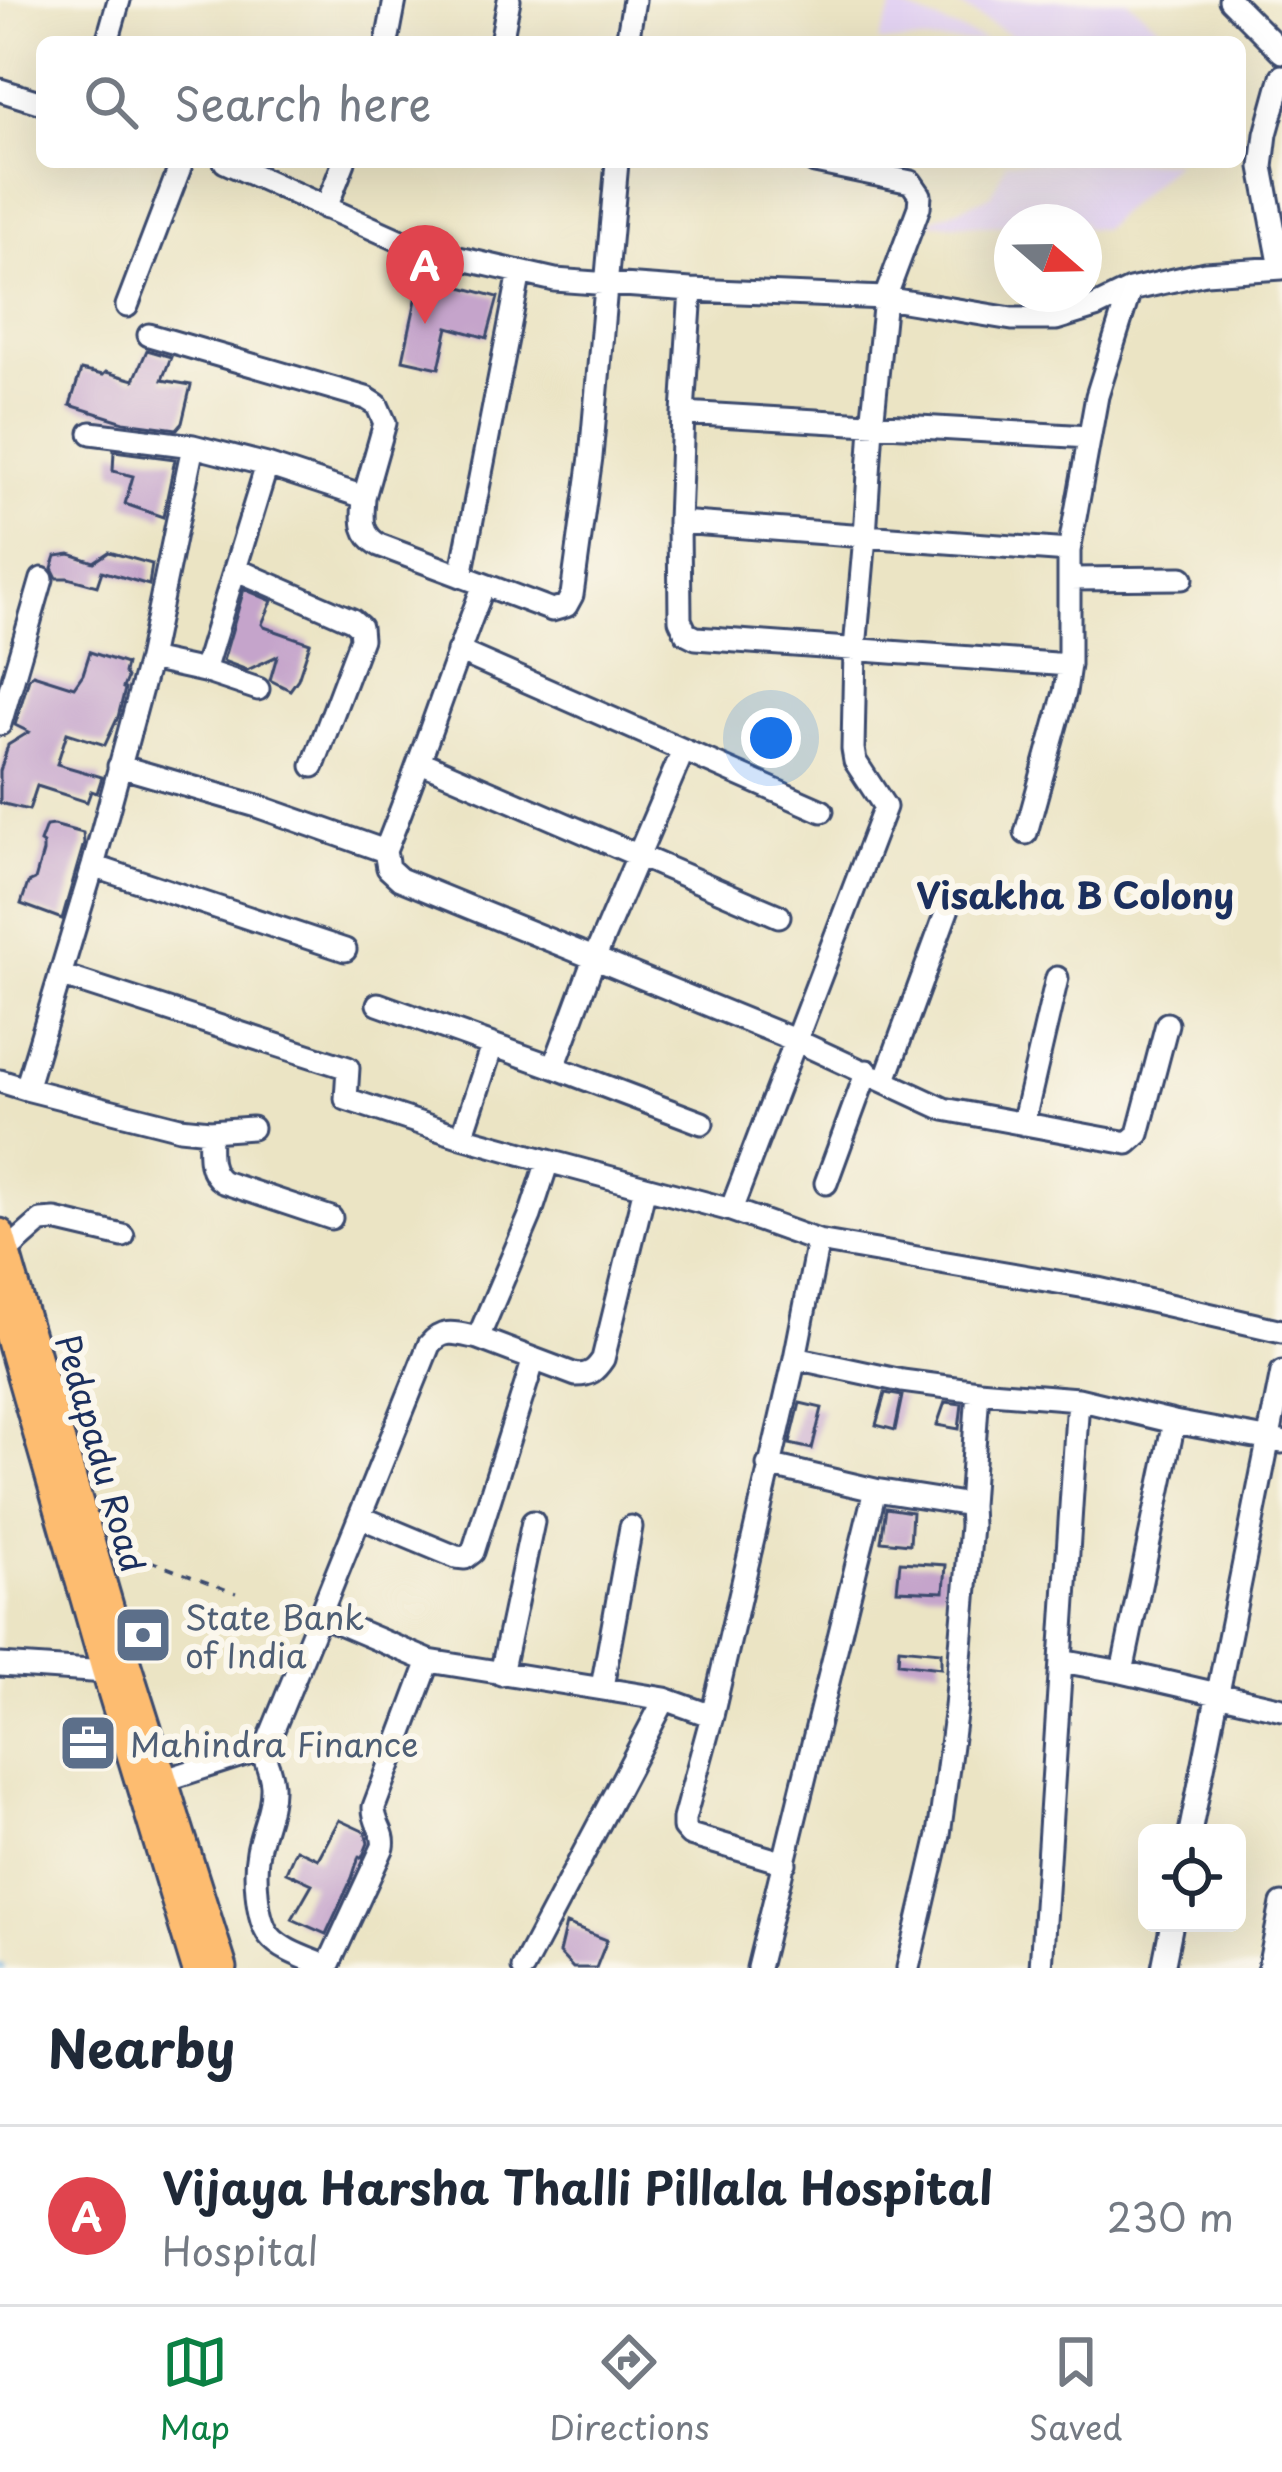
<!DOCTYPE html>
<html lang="en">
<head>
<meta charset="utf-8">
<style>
  body { margin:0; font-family:"Playpen Sans",sans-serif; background:#f6f6f7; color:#1f2937 }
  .controls { position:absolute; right:36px; bottom:36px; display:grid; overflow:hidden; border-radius:18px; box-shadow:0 12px 48px #0002 }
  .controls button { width:108px; height:108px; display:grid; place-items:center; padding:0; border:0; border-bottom:3px solid #e0e1e3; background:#fff; color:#1f2937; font:60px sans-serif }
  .compass { position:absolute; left:994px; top:204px; width:108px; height:108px; border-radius:50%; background:#fff; box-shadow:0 12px 48px #0002; rotate:110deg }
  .you { position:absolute; left:771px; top:738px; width:42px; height:42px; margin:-30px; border:9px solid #fff; border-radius:50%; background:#1a73e8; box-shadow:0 0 0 18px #1a73e833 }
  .badge { display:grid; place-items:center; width:78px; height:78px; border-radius:50%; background:#0b8043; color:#fff; font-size:39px; font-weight:700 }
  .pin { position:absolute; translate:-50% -99px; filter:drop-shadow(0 3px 6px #0008) }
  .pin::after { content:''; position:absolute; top:63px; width:42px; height:36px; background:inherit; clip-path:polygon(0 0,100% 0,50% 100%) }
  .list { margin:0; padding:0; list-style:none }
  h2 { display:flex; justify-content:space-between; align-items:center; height:156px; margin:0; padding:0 48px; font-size:51px }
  h2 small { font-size:39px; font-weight:400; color:#747a83 }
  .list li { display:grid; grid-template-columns:78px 1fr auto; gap:36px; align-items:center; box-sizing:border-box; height:180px; padding:0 48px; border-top:3px solid #e0e1e3 }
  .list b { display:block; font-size:45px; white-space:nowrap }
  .list p { margin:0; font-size:39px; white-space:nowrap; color:#747a83 }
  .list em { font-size:39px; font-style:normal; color:#747a83 }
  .icon { flex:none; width:66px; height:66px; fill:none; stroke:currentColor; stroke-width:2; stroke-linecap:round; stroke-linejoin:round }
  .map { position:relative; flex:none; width:1282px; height:1968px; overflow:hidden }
  .search { position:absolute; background:#fff; box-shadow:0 12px 48px #0002; left:36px; right:36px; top:36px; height:132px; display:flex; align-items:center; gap:30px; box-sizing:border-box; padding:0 42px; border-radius:18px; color:#747a83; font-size:45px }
  .sheet { height:336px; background:#fff }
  nav { display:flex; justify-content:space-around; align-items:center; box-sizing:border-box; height:168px; border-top:3px solid #e0e1e3; background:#fff; font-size:33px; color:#747a83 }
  nav a { display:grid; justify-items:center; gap:6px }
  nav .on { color:#0b8043 }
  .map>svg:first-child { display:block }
</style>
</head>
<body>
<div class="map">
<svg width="1282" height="1968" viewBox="0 0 1282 1968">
  <rect width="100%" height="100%" fill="#fbf7ec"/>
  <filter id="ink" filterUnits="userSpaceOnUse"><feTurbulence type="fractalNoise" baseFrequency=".00833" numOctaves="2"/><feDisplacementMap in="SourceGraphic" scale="24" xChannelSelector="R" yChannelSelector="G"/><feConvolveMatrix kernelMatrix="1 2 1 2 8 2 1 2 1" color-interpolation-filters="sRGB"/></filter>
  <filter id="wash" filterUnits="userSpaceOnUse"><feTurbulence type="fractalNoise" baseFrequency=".004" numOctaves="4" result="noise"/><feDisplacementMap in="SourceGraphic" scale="48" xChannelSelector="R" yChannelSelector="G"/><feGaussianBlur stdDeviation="2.7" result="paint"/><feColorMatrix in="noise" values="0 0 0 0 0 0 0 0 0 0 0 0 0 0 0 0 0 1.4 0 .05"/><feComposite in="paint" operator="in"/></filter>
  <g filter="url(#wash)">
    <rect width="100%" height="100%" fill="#ebe4c4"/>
    <!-- built -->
    <path fill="#e3d3f2" d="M949 0H1127L1179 42H1023Z
      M894 4 989 42H878Z
      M1006 162H1176L1102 229 1084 228V222H1012V226L924 223 992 195Z"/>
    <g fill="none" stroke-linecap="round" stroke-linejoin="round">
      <!-- stream -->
      <path stroke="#6aaee0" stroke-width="4.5" d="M0 1966 3 1968"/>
    </g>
    <g id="blocks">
      <!-- building -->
      <path fill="#c5a4cb" d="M422 272 458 280 457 286 498 297 487 338 448 327 439 368 403 360Z
        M147 350 171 357 162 380 191 385 182 423 177 429 124 422 70 405 81 370 103 375 106 372 134 380Z
        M114 451 175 459 163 517 125 504 133 476 113 471Z
        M109 552 152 564 149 585 102 571 97 586 68 578H57L52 568 56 556 70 554 94 562Z
        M244 589 272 601 262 624 264 627 310 643 298 679 290 690 270 680 277 656 247 670 223 661Z
        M90 652 126 664 124 673 127 678 123 688 125 689 118 717 105 745 67 733 57 764 102 777 97 793 91 791 87 802 37 786 29 810 0 803V771L8 745 29 732 15 725 29 678 33 674 74 687 83 674Z
        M53 825 83 833 84 843 62 919 21 904 28 883 35 880 43 852V844L40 842 46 826Z
        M885 1393 902 1396 895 1430 876 1425Z
        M945 1402 962 1404 959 1429 937 1425Z
        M800 1403 822 1408 812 1449 790 1444Z
        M886 1508 912 1512 910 1544 881 1541Z
        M900 1562 946 1565 944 1592 897 1590Z
        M899 1648 941 1652V1668L898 1663Z
        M339 1820 365 1832 368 1843 362 1858 359 1856 352 1878 326 1934 292 1919 312 1884 286 1872 296 1849 318 1859Z
        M566 1924 607 1940 596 1968H573L559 1953Z"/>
    </g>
  </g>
  <g filter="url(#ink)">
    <use href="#blocks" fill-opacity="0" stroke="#3a4a6d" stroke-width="3"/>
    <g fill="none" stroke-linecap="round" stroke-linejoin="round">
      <!-- minor casing -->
      <g stroke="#3a4a6d" stroke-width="27">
        <path id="minor" d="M1230 0 1282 52
          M107 42 119 0
          M387 42 395 0
          M501 42 509 0
          M627 42 634 0
          M0 90 42 103
          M225 162 419 249 555 280 691 290 885 298 1012 319H1056L1095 307 1130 290 1205 273 1282 268
          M815 162 911 182 920 195 919 207 885 298 872 426 865 536 1069 551
          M326 208 344 162
          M1281 268 1262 167 1266 134 1282 76
          M127 306 182 162
          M149 335 366 398 377 405 385 423 364 497
          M683 413 1089 437
          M91 433 193 446 267 465 364 497C363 518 359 533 379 545L552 610 566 606 572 595 591 457 617 162
          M193 446 149 659 93 866 26 1089 180 1128 210 1131 252 1128
          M267 465 235 569 352 620 360 627 361 639 313 766
          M679 522 683 413 691 290
          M461 576 520 272
          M1069 579 1182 578
          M458 651 822 811
          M149 659 204 671 258 689
          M204 671 235 569
          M0 724 42 579
          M683 751 594 959 554 1067 702 1123
          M421 762 779 916
          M119 766 257 806 385 851 388 868 400 879 797 1041 944 1109 1128 1143 1138 1134 1167 1024
          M1026 833 1065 692 1069 665V551L1097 396 1130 290
          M385 851C421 763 449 673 484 585
          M93 866 345 950
          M60 975 348 1068 346 1099 462 1137
          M378 1004 554 1067
          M492 1046 462 1137 548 1161 530 1216 478 1338 576 1375C590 1375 595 1371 603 1359L645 1187 548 1161
          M885 1080 948 908
          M0 1081 26 1089
          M1023 1124 1057 978
          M210 1131C210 1149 206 1171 223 1182L331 1218
          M826 1183 867 1071
          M645 1187 731 1210 885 807 855 761 853 749 855 649 865 536 679 522 680 620 686 633 696 638 1069 665
          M731 1210 818 1241 1098 1289 1282 1331
          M6 1252 41 1221 55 1220 123 1236
          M478 1338C458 1334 443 1327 429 1345L320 1615 429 1661 665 1699
          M795 1358 902 1381 978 1391 1078 1399 1174 1422 1282 1442
          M768 1465 875 1490 970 1505 971 1526 956 1707 939 1835 908 1968
          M970 1505 978 1391
          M360 1517 456 1557 465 1558 473 1552 534 1359
          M1061 1661 1122 1672 1174 1422
          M0 1665 106 1672
          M1122 1672 1282 1709
          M501 1674 533 1522
          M602 1687 631 1527
          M712 1716 684 1819V1828L690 1835 785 1863
          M261 1749C266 1761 271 1772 272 1785 273 1808 262 1829 258 1851 254 1872 256 1918 269 1935 281 1951 310 1959 328 1967
          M165 1780 261 1749 268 1742 320 1615
          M1190 1833 1282 1372
          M327 1968 383 1847C386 1832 373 1823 374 1807L429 1661
          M523 1968 665 1699 712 1716 795 1358 818 1241
          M758 1968 875 1490
          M1041 1968 1078 1399
          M1163 1968 1172 1923
          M1269 1968 1282 1904"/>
      </g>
      <!-- major casing -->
      <g stroke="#3a4a6d" stroke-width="33">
        <path id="major" d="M0 1233 118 1637 223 1968
          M0 1303 106 1672 196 1968"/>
      </g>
      <!-- path -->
      <path stroke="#3a4a6d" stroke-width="3" stroke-dasharray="9 9" stroke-linecap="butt" d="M116 1548 236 1593"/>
      <!-- minor -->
      <use href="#minor" stroke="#fff" stroke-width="21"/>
      <!-- major -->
      <use href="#major" stroke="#fdbc70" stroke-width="27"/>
    </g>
  </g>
  <!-- icons -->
  <defs>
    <g id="bank-square" transform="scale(3)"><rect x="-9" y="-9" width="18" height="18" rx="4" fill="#5c6f8a" stroke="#fbf7ec"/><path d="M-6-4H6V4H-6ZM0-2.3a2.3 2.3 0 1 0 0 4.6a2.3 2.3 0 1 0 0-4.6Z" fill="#fff"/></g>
    <g id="office-square" transform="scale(3)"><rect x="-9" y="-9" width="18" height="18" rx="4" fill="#5c6f8a" stroke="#fbf7ec"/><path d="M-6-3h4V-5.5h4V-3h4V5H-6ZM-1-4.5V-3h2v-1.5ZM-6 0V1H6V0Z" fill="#fff"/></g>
  </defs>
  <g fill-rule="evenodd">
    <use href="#bank-square" x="143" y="1635"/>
    <use href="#office-square" x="88" y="1743"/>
  </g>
  <g text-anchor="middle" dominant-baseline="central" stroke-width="12" stroke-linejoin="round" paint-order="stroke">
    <!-- street labels -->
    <g font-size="33" fill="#1b2f5e" stroke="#fbf7ec">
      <text transform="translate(102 1453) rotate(74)">Pedapadu Road</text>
    </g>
    <!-- service labels -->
    <g font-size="33" fill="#4e5e75" stroke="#fbf7ec" text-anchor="start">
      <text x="185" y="1616">State Bank<tspan x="185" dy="38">of India</tspan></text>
      <text x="130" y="1743">Mahindra Finance</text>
    </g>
    <!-- neighbourhood labels -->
    <g font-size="36" font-weight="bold" fill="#1b2f5e" stroke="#fbf7ec">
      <text x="1075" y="894">Visakha B Colony</text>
    </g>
  </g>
</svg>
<div class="controls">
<button><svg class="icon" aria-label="locate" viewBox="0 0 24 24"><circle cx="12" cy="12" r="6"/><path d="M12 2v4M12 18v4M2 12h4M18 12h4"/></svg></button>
</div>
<svg class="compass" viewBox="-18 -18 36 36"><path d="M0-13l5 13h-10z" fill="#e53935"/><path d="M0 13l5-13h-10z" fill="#747a83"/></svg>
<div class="you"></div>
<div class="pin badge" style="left:425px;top:324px;background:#e0444e">A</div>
<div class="search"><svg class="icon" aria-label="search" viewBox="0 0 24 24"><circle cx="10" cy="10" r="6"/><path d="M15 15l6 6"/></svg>Search here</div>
</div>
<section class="sheet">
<h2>Nearby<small></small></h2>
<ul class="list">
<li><span class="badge" style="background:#e0444e">A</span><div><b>Vijaya Harsha Thalli Pillala Hospital</b><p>Hospital</p></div><em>230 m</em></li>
</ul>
</section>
<nav>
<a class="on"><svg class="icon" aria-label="map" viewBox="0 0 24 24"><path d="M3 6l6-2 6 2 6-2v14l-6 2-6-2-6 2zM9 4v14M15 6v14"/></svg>Map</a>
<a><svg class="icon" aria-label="directions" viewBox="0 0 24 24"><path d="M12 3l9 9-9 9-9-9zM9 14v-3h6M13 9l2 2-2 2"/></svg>Directions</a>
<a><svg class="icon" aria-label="saved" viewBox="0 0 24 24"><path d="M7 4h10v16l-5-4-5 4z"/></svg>Saved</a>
</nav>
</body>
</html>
